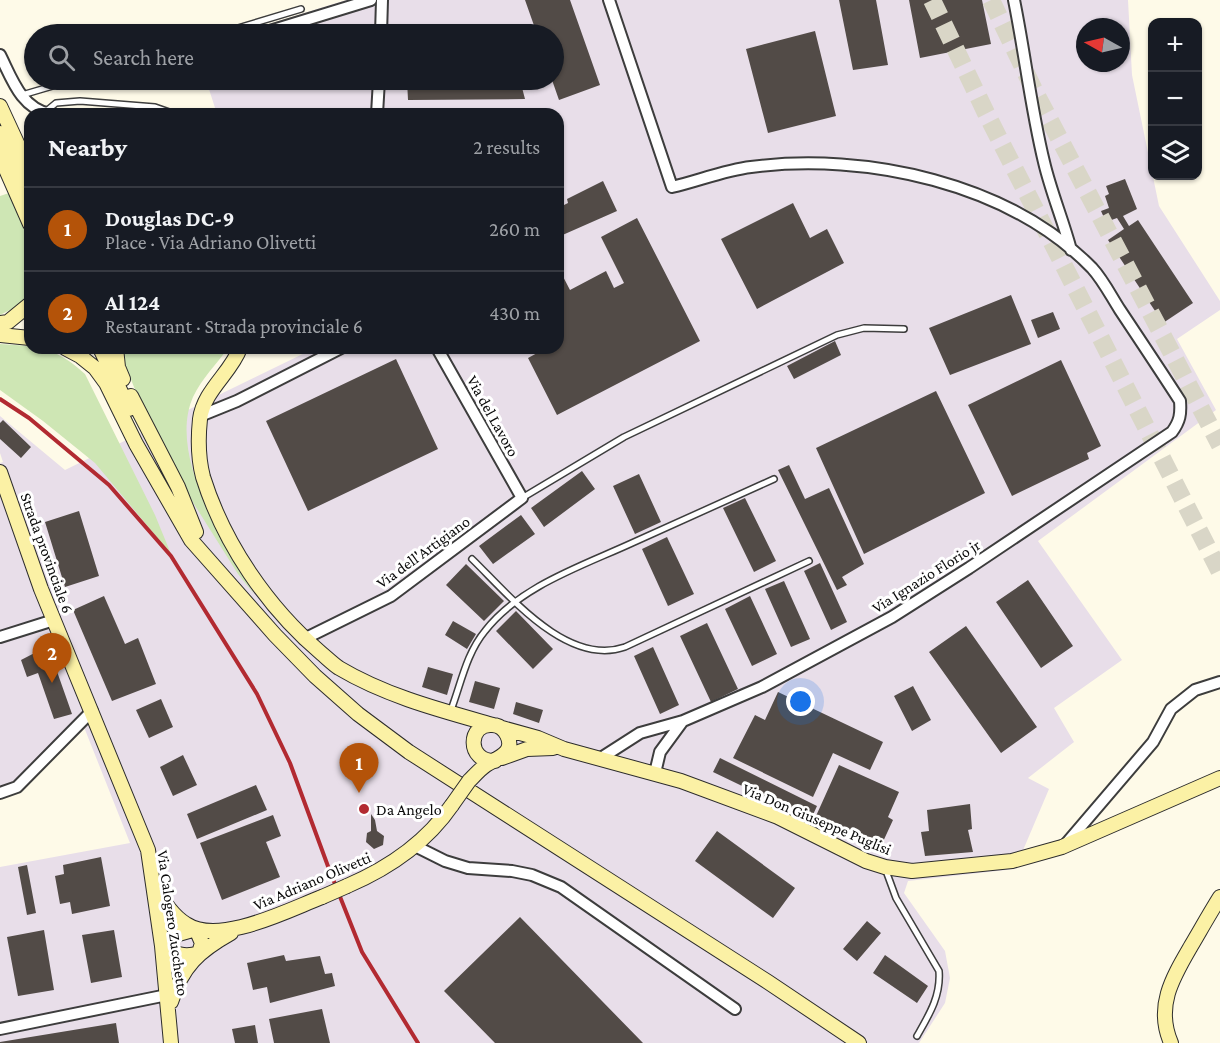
<!DOCTYPE html>
<html lang="en">
<head>
<meta charset="utf-8">
<style>
  body { margin:0; font-family:"Crimson Pro",serif; background:#242831; color:#f1f3f6 }
  .controls { position:absolute; right:18px; top:18px; display:grid; overflow:hidden; border-radius:12px; box-shadow:0 2px 4px #0004 }
  .controls button { width:54px; height:54px; display:grid; place-items:center; padding:0; border:0; border-bottom:2px solid #363941; background:#171b24; color:#f1f3f6; font:30px sans-serif }
  .compass { position:absolute; left:1076px; top:18px; width:54px; height:54px; border-radius:50%; background:#171b24; box-shadow:0 2px 4px #0004; rotate:278deg }
  .you { position:absolute; left:801px; top:702px; width:21px; height:21px; margin:-15px; border:4px solid #fff; border-radius:50%; background:#1a73e8; box-shadow:0 0 0 9px #1a73e833 }
  .badge { display:grid; place-items:center; width:39px; height:39px; border-radius:50%; background:#b45309; color:#fff; font-size:20px; font-weight:700 }
  .pin { position:absolute; translate:-50% -50px; filter:drop-shadow(0 2px 3px #0008) }
  .pin::after { content:''; position:absolute; top:32px; width:21px; height:18px; background:inherit; clip-path:polygon(0 0,100% 0,50% 100%) }
  .list { margin:0; padding:0; list-style:none }
  h2 { display:flex; justify-content:space-between; align-items:center; height:78px; margin:0; padding:0 24px; font-size:26px }
  h2 small { font-size:20px; font-weight:400; color:#9ea1a6 }
  .list li { display:grid; grid-template-columns:39px 1fr auto; gap:18px; align-items:center; box-sizing:border-box; height:84px; padding:0 24px; border-top:2px solid #363941 }
  .list b { display:block; font-size:22px; white-space:nowrap }
  .list p { margin:0; font-size:20px; white-space:nowrap; color:#9ea1a6 }
  .list em { font-size:20px; font-style:normal; color:#9ea1a6 }
  .icon { flex:none; width:33px; height:33px; fill:none; stroke:currentColor; stroke-width:2; stroke-linecap:round; stroke-linejoin:round }
  .map { position:relative; flex:none; width:1220px; height:1043px; overflow:hidden }
  .search { position:absolute; background:#171b24; box-shadow:0 2px 4px #0004; left:24px; top:24px; width:540px; height:66px; display:flex; align-items:center; gap:15px; box-sizing:border-box; padding:0 21px; border-radius:33px; color:#9ea1a6; font-size:22px }
  .panel { position:absolute; background:#171b24; box-shadow:0 2px 4px #0004; left:24px; top:108px; width:540px; height:246px; border-radius:18px }
  .map>svg:first-child { display:block }
</style>
</head>
<body>
<div class="map">
<svg width="1220" height="1043" viewBox="0 0 1220 1043">
  <rect width="100%" height="100%" fill="#fefae8"/>
  <!-- industrial -->
  <path fill="#e8dee9" fill-rule="evenodd" d="M346 0H1128L1132 75 1159 206 1220 301V310L1177 339 1216 410 1038 541 1122 660 1054 708 1074 742 1028 778 1049 789 1015 869 908 881 904 893 945 951 950 978 945 1003 919 1043H0V867L130 843 80 717 15 785 0 790V463L3 462 0 453V416L65 470 315 348H558V114H217L206 80H554V34H237ZM1085 27H1121V63H1085Z"/>
  <!-- green -->
  <path fill="#cee6b4" d="M9 193 30 231V292L20 305 0 315V196Z
    M0 344 30 346V348C53 348 68 359 85 374L155 515 171 554 95 463 43 421 0 390Z
    M122 348H228C216 365 202 378 193 397 167 456 226 545 254 594L238 574 177 477 152 432 122 357Z"/>
  <!-- building -->
  <path fill="#524b47" d="M525 0H570L600 85 559 100 552 80 554 34H537Z
    M839 0H876L888 65 853 70Z
    M909 0H982L991 44 920 58Z
    M815 31 836 116 768 133 746 49Z
    M407 80H520L525 99 408 100Z
    M1125 179 1137 209 1123 216 1129 226 1138 220 1193 303 1163 323 1108 240 1124 229 1117 218 1106 222 1101 211 1109 208 1105 196 1109 194 1106 186Z
    M603 181 617 211 558 237V208L568 203 567 199Z
    M793 203 810 238 827 229 844 263 757 309 721 239Z
    M637 218 700 341 557 415 528 358 539 352 537 348H558V267L570 290 606 271 614 288 624 283 601 237Z
    M1011 295 1031 344 950 375 929 328Z
    M1053 312 1060 329 1038 338 1031 320Z
    M835 341 841 355 794 379 787 366Z
    M396 359 438 449 308 511 266 421Z
    M1061 360 1101 446 1087 453 1089 459 1012 496 968 405Z
    M936 391 985 493 864 554 816 448Z
    M3 420 31 447 21 458 0 439V423Z
    M789 465 805 499 829 488 864 564 842 577 847 585 837 590 778 470Z
    M582 471 595 489 544 527 531 508Z
    M639 474 661 522 635 534 613 486Z
    M745 498 776 561 754 572 723 508Z
    M79 511 99 576 65 587 45 522Z
    M521 515 535 534 493 564 479 546Z
    M667 537 694 594 668 606 642 549Z
    M820 563 847 622 831 630 804 571Z
    M466 564 504 601 484 621 446 585Z
    M1028 580 1073 646 1041 668 996 602Z
    M784 581 810 639 791 647 765 589Z
    M104 596 125 644 138 638 156 684 112 701 73 610Z
    M750 596 777 654 752 666 725 609Z
    M516 611 553 649 533 669 496 631Z
    M453 621 476 634 467 649 445 635Z
    M707 623 738 689 711 702 680 636Z
    M966 626 1037 727 1001 753 929 652Z
    M48 646 72 714 54 719 38 673 27 677 21 660Z
    M653 647 679 705 660 714 634 656Z
    M428 667 453 674 447 695 422 687Z
    M475 681 500 688 494 709 469 702Z
    M913 686 931 720 912 731 894 696Z
    M778 692 883 742 870 770 833 753 813 797 733 758 755 715 765 720Z
    M161 699 173 727 149 738 136 710Z
    M516 702 543 710 539 723 513 714Z
    M183 755 197 785 173 796 160 767Z
    M720 758 817 806 811 819 713 772Z
    M839 765 899 792 888 817 893 820 881 846 816 816Z
    M256 785 267 810 197 839 187 814Z
    M970 804 972 829 968 830 973 852 925 856 921 832 929 831 927 810Z
    M371 814 375 820 377 831 384 836 383 845 374 849 366 842 367 833 371 831Z
    M273 815 281 836 266 842 280 877 222 900 200 843Z
    M717 831 795 888 773 918 695 861Z
    M101 857 110 906 72 914 70 902 60 904 55 876 64 874 63 865Z
    M27 865 36 913 27 915 18 867Z
    M520 917 643 1043H495L444 991Z
    M867 921 881 933 857 961 843 949Z
    M44 930 54 990 18 996 7 937Z
    M114 930 122 977 91 983 82 935Z
    M284 955 286 961 320 956 325 974 332 973 335 986 270 1003 267 987 253 990 247 963Z
    M885 955 928 986 917 1003 873 973Z
    M322 1009 330 1043H274L269 1019Z
    M116 1023 119 1043H0V1042Z
    M255 1025 258 1043H235L232 1029Z"/>
  <g fill="none" stroke-linecap="round" stroke-linejoin="round">
    <!-- highway-tunnel -->
    <path stroke="#d9d6c7" stroke-width="18" stroke-dasharray="18 9" stroke-linecap="butt" d="M932 0 986 113 1220 572
      M991 0 1036 94 1220 445"/>
    <!-- lane casing -->
    <g stroke="#3d3d3d" stroke-width="8">
      <path id="lane" d="M218 34 301 9
        M22 95 73 80
        M44 113 56 103 80 101 155 107 175 114
        M522 498 624 437 837 335 864 328 904 329
        M472 559C509 595 567 667 625 647L809 561
        M451 710C461 684 466 654 485 631 520 586 582 566 632 543 679 522 726 501 774 479
        M885 868 896 898 939 971C941 996 929 1015 917 1036"/>
    </g>
    <!-- street casing -->
    <g stroke="#3d3d3d" stroke-width="14">
      <path id="street" d="M1014 0C1025 54 1031 109 1044 162 1051 192 1063 220 1071 250
        M260 34 371 0
        M381 34 382 0
        M0 55C12 79 21 108 50 114
        M377 114 379 80
        M200 416 237 401 341 348
        M0 637 54 620
        M304 639 391 596 522 498 437 348
        M601 758 640 733 683 721 762 687 892 617 969 568 1172 432C1180 421 1181 414 1180 401 1160 370 1140 340 1120 310 1111 296 1103 280 1092 268 1009 183 866 152 751 167 725 170 698 181 672 187L609 0
        M655 773 660 752 682 722
        M0 793 17 787 92 711
        M1065 845 1153 742 1171 709 1195 690 1220 682
        M415 846 445 861 468 868 512 871 532 875 561 887 735 1009
        M0 1029 167 995"/>
    </g>
    <!-- secondary casing -->
    <g stroke="#2c2c2c" stroke-width="16">
      <path id="secondary" d="M0 106 30 171
        M0 133 30 197
        M0 156 30 224
        M0 323 8 322 30 304
        M0 335 30 338
        M65 348 80 356 95 368 106 383 136 444 191 540 275 635 315 676 358 714 409 752 768 982 859 1043
        M100 348 129 409
        M116 348 118 367 123 379
        M240 348C231 373 204 390 200 419 198 438 198 458 203 477 224 544 268 608 321 653 327 658 333 664 339 668 386 696 440 710 493 725
        M131 396 178 487 196 532
        M0 472 41 589 148 850 162 946 171 1043
        M502 728 538 738 564 749 681 781 778 817 866 861 885 867 912 871 1012 861 1062 847 1220 778
        M502 758 527 749 553 748
        M469 781C474 776 480 769 486 765 497 758 516 753 507 735 504 729 499 725 492 725 468 723 466 762 495 761
        M347 886C389 868 426 843 452 805
        M156 889C164 902 173 916 186 924 219 946 288 910 322 897
        M196 929 202 943 199 953C185 958 174 954 162 946L175 935Z
        M171 1002C182 966 199 951 231 933
        M1171 1043C1155 1006 1173 977 1191 946 1201 929 1210 913 1220 897"/>
    </g>
    <!-- lane -->
    <use href="#lane" stroke="#fff" stroke-width="5"/>
    <!-- street -->
    <use href="#street" stroke="#fff" stroke-width="10"/>
    <!-- secondary -->
    <use href="#secondary" stroke="#fbf1a5" stroke-width="14"/>
    <!-- rail -->
    <path stroke="#b22a31" stroke-width="4" d="M0 399 29 418 109 485 171 556 257 694 290 763 329 869 362 952 418 1043"/>
    <!-- secondary-bridge casing -->
    <g stroke="#2c2c2c" stroke-width="16" stroke-linecap="butt">
      <path id="secondary-bridge" d="M452 805 469 781
        M322 897 347 886"/>
    </g>
    <!-- secondary-bridge -->
    <use href="#secondary-bridge" stroke="#fbf1a5" stroke-width="14"/>
  </g>
  <!-- markers -->
  <circle fill="#b22a31" stroke="#fff" stroke-width="2" cx="364" cy="809" r="6"/>
  <g text-anchor="middle" dominant-baseline="central" stroke-width="6" stroke-linejoin="round" paint-order="stroke">
    <!-- street labels -->
    <g font-size="16" fill="#0a0a0a" stroke="#fff">
      <text transform="translate(493 416) rotate(61)">Via del Lavoro</text>
      <text transform="translate(423 552) rotate(-36)">Via dell'Artigiano</text>
      <text transform="translate(47 553) rotate(70)">Strada provinciale 6</text>
      <text transform="translate(926 576) rotate(-32)">Via Ignazio Florio jr</text>
      <text transform="translate(817 819) rotate(23)">Via Don Giuseppe Puglisi</text>
      <text transform="translate(312 881) rotate(-23)">Via Adriano Olivetti</text>
      <text transform="translate(173 923) rotate(82)">Via Calogero Zucchetto</text>
    </g>
    <!-- poi labels -->
    <g font-size="16" fill="#0a0a0a" stroke="#fff" text-anchor="start">
      <text x="376" y="809">Da Angelo</text>
    </g>
  </g>
</svg>
<div class="controls">
<button>+</button>
<button>−</button>
<button><svg class="icon" aria-label="layers" viewBox="0 0 24 24"><path d="M12 4l9 5-9 5-9-5zM3 14l9 5 9-5"/></svg></button>
</div>
<svg class="compass" viewBox="-18 -18 36 36"><path d="M0-13l5 13h-10z" fill="#e53935"/><path d="M0 13l5-13h-10z" fill="#9ea1a6"/></svg>
<div class="you"></div>
<div class="pin badge" style="left:359px;top:793px">1</div>
<div class="pin badge" style="left:52px;top:683px">2</div>
<div class="search"><svg class="icon" aria-label="search" viewBox="0 0 24 24"><circle cx="10" cy="10" r="6"/><path d="M15 15l6 6"/></svg>Search here</div>
<section class="panel">
<h2>Nearby<small>2 results</small></h2>
<ul class="list">
<li><span class="badge">1</span><div><b>Douglas DC-9</b><p>Place · Via Adriano Olivetti</p></div><em>260 m</em></li>
<li><span class="badge">2</span><div><b>Al 124</b><p>Restaurant · Strada provinciale 6</p></div><em>430 m</em></li>
</ul>
</section>
</div>
</body>
</html>
